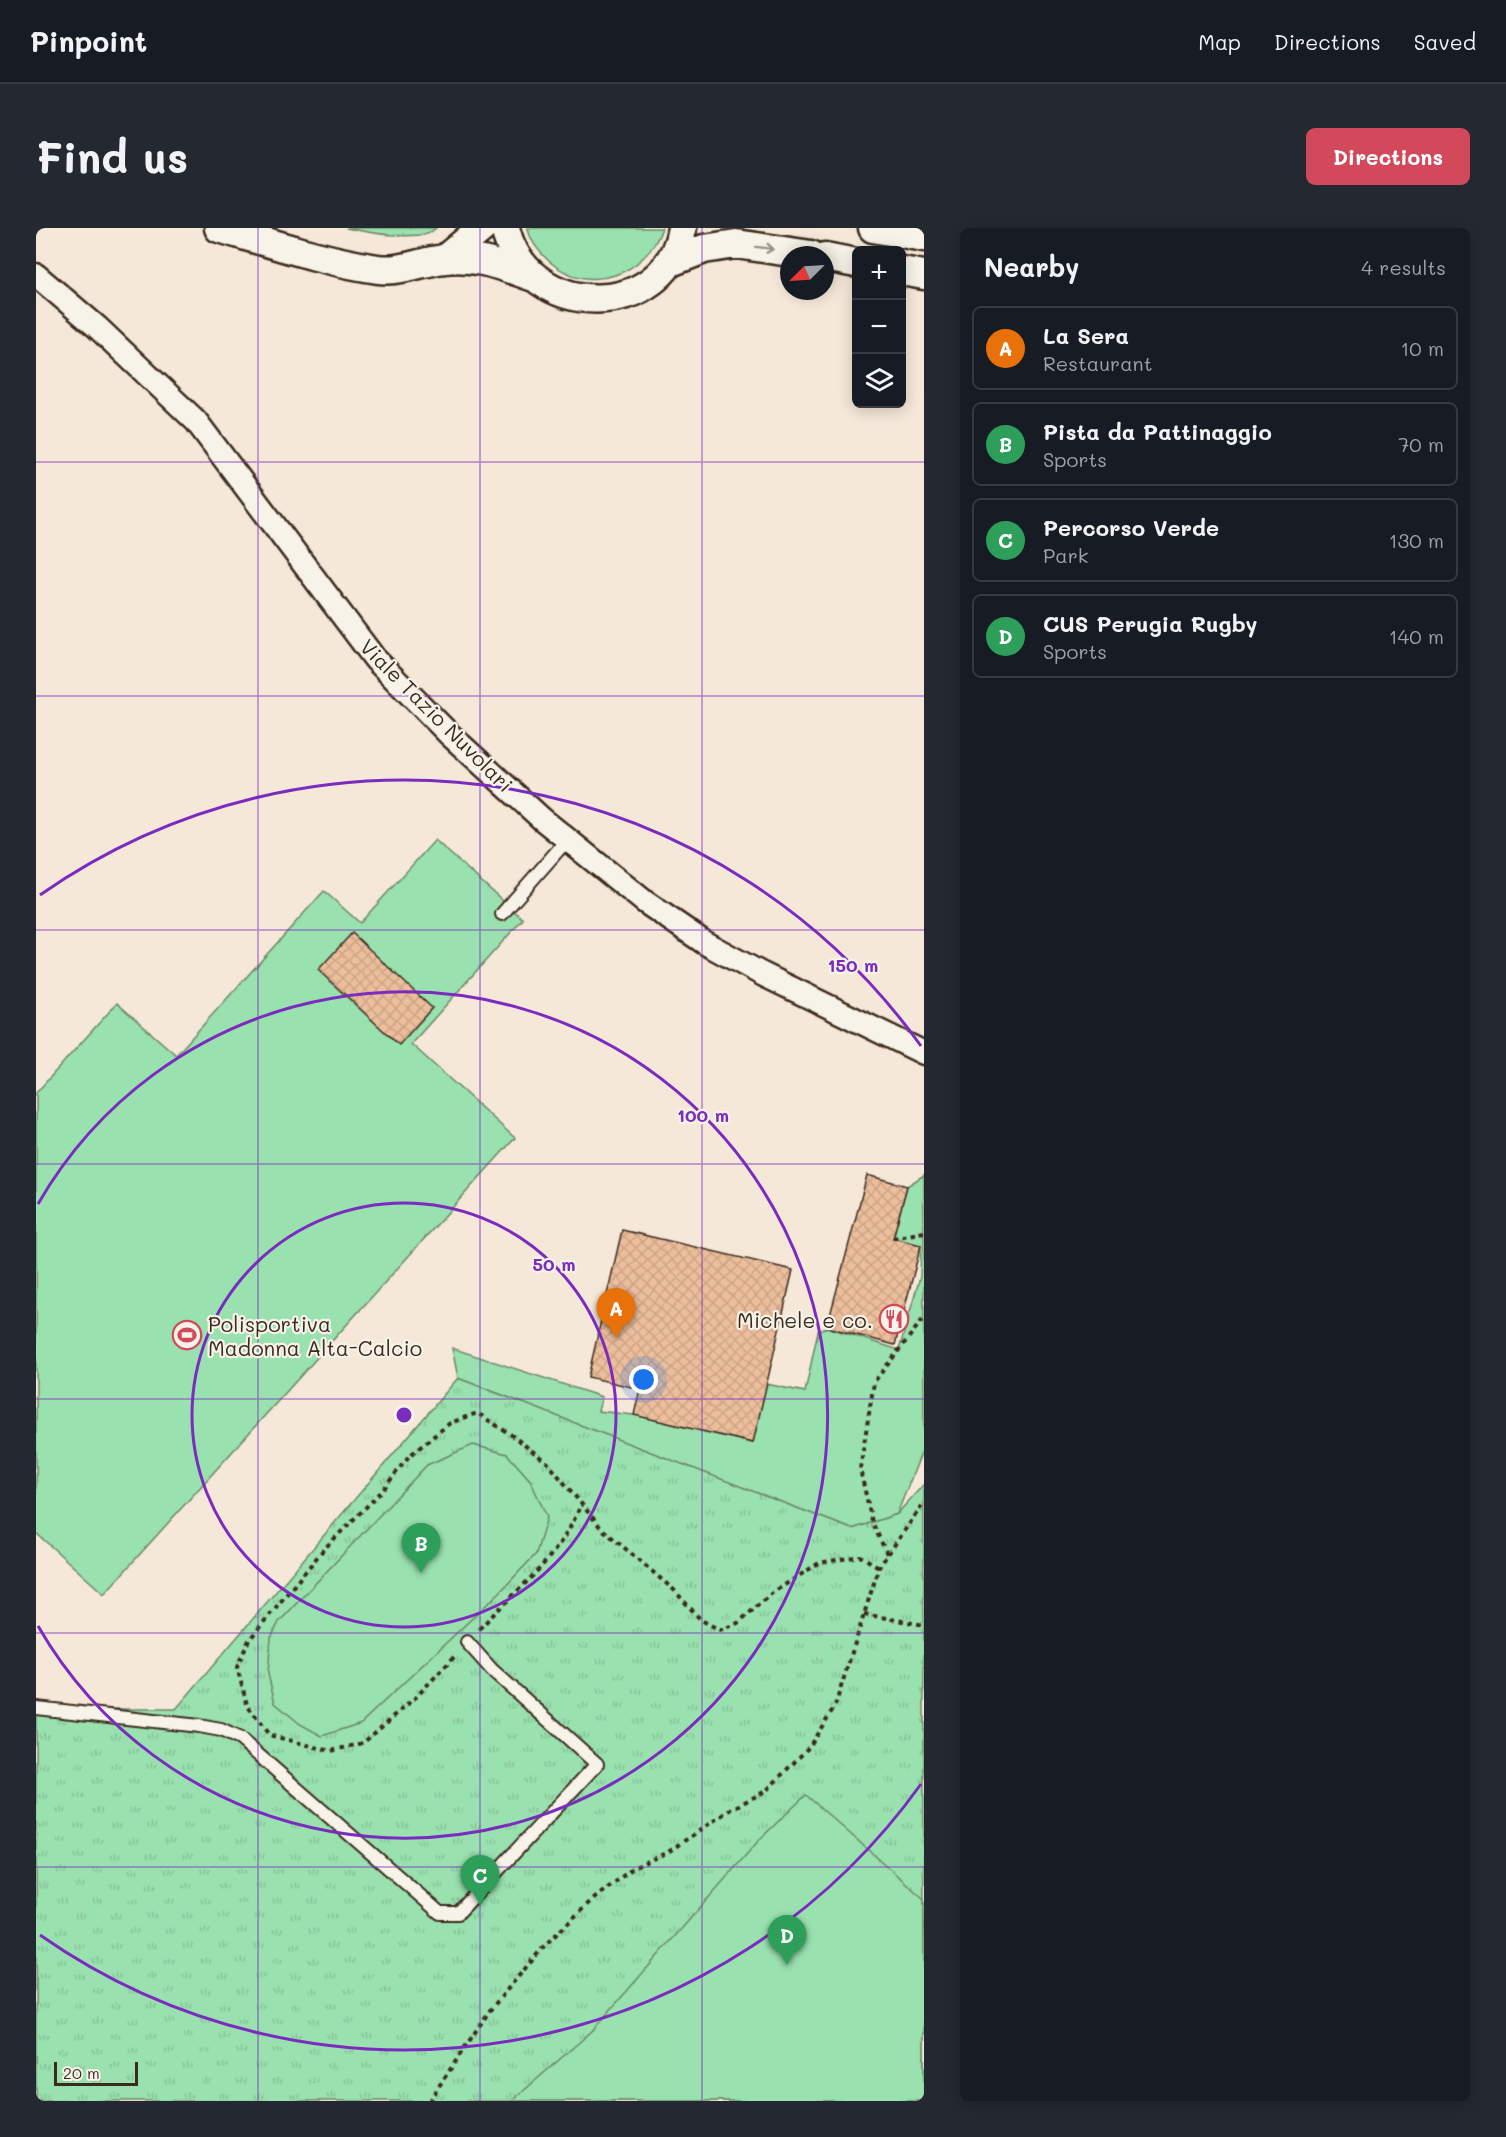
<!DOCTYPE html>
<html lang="en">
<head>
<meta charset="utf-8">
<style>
  body { margin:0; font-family:Mali,sans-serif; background:#242831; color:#f1f3f6 }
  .controls { position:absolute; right:18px; top:18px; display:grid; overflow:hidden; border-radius:9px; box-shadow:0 3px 15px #0003 }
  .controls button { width:54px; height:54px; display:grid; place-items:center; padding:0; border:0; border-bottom:2px solid #363941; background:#171b24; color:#f1f3f6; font:30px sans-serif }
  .compass { position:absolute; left:744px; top:18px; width:54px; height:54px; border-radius:50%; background:#171b24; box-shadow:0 3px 15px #0003; rotate:246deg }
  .scale { position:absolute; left:18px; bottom:15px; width:84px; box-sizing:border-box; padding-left:6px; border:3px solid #3b2a1e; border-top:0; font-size:16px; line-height:21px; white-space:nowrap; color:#3b2a1e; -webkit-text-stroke:4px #f7f3e8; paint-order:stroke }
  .you { position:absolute; left:608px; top:1152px; width:21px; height:21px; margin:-15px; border:4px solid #fff; border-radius:50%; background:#1a73e8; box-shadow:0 0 0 9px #1a73e833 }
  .badge { display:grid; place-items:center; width:39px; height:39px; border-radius:50%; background:#d1495b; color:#fff; font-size:20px; font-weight:700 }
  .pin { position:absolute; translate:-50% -50px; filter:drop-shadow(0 2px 3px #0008) }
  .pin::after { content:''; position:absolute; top:32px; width:21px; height:18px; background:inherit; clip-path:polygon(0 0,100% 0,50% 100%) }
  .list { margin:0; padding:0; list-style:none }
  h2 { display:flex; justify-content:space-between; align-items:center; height:78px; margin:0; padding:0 24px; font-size:26px }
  h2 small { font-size:20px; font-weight:400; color:#9ea1a6 }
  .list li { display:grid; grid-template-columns:39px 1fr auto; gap:18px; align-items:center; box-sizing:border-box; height:84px; margin:0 12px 12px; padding:0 12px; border:2px solid #363941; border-radius:9px }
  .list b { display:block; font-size:22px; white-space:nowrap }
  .list p { margin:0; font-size:20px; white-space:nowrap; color:#9ea1a6 }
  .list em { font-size:20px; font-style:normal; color:#9ea1a6 }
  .icon { flex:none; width:33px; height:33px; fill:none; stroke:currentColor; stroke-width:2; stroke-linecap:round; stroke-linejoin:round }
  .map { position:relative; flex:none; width:888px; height:1873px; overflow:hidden; border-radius:9px }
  header { display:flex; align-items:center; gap:36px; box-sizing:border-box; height:84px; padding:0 30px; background:#171b24; border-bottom:2px solid #363941 }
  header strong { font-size:28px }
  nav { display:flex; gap:33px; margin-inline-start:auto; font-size:21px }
  .intro { display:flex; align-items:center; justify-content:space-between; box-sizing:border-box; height:144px; padding:0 36px }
  h1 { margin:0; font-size:42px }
  .button { padding:15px 27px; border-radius:9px; background:#d1495b; color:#fff; font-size:21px; font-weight:700 }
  main { display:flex; gap:36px; padding:0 36px }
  aside { flex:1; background:#171b24; border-radius:9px; box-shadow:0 3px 15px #0003 }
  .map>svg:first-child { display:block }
</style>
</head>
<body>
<header>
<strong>Pinpoint</strong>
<nav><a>Map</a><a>Directions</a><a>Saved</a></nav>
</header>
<div class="intro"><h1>Find us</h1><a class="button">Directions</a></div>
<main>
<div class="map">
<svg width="888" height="1873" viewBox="0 0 888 1873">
  <defs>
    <pattern id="grass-tufts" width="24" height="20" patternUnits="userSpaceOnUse" patternTransform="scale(1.5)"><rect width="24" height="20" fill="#99e1af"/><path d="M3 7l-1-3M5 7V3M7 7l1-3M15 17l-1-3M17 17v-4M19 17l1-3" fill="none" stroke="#85c196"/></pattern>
    <pattern id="building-cross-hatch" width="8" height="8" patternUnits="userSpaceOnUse" patternTransform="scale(1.5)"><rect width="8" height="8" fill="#ecbe9c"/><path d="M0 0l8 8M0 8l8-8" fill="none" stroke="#cba386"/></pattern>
  </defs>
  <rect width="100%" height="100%" fill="#f5e8d9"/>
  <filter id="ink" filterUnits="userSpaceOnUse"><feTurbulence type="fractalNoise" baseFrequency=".0167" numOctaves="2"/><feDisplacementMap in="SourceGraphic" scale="12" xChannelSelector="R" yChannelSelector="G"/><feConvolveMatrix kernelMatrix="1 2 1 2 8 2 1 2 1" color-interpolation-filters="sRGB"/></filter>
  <g filter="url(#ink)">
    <!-- grass -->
    <path fill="url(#grass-tufts)" stroke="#6a8666" stroke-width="1.5" d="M310 0H400C386 15 329 4 310 0Z
      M422 1150 816 1301 861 1286 888 1256V1873H0V1481H140Z"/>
    <!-- garden -->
    <path fill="#99e1af" stroke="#6a8666" stroke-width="1.5" d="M492 0H626C610 46 554 68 514 34 504 25 494 14 492 0Z
      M399 612 487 691 375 816 479 910 68 1366 0 1305V865L81 775 140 827 288 663 324 695Z
      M888 947V1218L861 1286 816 1301 422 1150 416 1120 566 1169 562 1183 598 1187 716 1215 730 1156 769 1164 782 1103 791 1099 863 1122 884 1049 885 1018 857 1010 871 958Z
      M437 1217 471 1226 494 1252 511 1289 500 1326 464 1364 325 1495 286 1508 264 1496 239 1475 232 1446 235 1410 243 1394 391 1237Z
      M770 1567 888 1671V1873H476L556 1803 724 1611Z"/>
    <!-- building -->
    <path fill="url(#building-cross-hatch)" stroke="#3b2a1e" stroke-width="1.5" d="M316 705 396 780 363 817 282 742Z
      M831 947 871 958 857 1010 885 1017 859 1117 791 1099Z
      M586 1002 757 1042 717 1215 598 1187 604 1161 552 1149Z"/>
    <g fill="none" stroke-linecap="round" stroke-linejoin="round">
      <!-- service casing -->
      <g stroke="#3b2a1e" stroke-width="16">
        <path id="service" d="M466 686 531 612
          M0 1480 163 1498 185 1502 204 1511 404 1685H422L561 1536 456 1442 431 1414"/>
      </g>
      <!-- minor casing -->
      <g stroke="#3b2a1e" stroke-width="27">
        <path id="minor" d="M0 47 61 99 160 193 339 431 414 507 506 591 609 674 669 715 726 746 888 825"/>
      </g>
      <!-- tertiary casing -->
      <g stroke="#3b2a1e" stroke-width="33">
        <path id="tertiary" d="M183 0C235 15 288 33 342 41 365 44 387 33 409 31 441 27 468 39 498 49
          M469 0C490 93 632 95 646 0
          M837 0 888 9
          M789 29 820 35
          M409 31 446 0
          M632 35 668 21 700 16 775 27
          M866 43 888 47"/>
      </g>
      <!-- path -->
      <path stroke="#3b2a1e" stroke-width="4" stroke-dasharray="4.5 4.5" stroke-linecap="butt" d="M857 1010 888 1004
        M851 1326 836 1294 824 1241 838 1154 888 1090
        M828 1386 888 1397
        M443 1401C481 1361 525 1329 545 1276
        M418 1429 380 1469 327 1515 295 1523 233 1507 211 1477 201 1439 213 1412 287 1322 346 1263 373 1228 414 1195 441 1185 474 1206 512 1235 565 1300 638 1362 665 1392 684 1402 702 1395 736 1365 783 1335 824 1328 843 1339
        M393 1873 454 1782 509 1717 554 1674 597 1640 632 1624 695 1581 730 1563 773 1519 799 1478 843 1339 888 1275"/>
      <!-- service -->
      <use href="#service" stroke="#f7f3e8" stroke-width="12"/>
      <!-- minor -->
      <use href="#minor" stroke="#f7f3e8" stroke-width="22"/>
      <!-- tertiary -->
      <use href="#tertiary" stroke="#f7f3e8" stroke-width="28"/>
    </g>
    <!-- one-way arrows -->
    <defs><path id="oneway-shaft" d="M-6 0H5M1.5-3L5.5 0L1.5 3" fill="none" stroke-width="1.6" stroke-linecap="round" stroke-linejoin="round" transform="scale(1.5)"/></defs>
    <use stroke="#998e83" href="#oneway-shaft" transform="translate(729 20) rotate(7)"/>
  </g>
  <!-- grid -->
  <path fill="none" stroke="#7b2cbf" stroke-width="1.5" stroke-opacity="0.55" d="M222 0V1873M444 0V1873M666 0V1873M0 234H888M0 468H888M0 702H888M0 936H888M0 1171H888M0 1405H888M0 1639H888"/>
  <!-- distance rings -->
  <g fill="none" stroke="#7b2cbf" stroke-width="3">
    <circle cx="368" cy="1187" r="212"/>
    <path d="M2 976A423 423 0 1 1 2 1398"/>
    <path d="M885 1556A635 635 0 0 1 4 1707M4 667A635 635 0 0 1 885 818"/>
  </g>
  <!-- icons -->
  <defs>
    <g id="restaurant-ring" transform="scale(1.5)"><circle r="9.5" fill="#f7f3e8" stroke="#d1495b" stroke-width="1.5"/><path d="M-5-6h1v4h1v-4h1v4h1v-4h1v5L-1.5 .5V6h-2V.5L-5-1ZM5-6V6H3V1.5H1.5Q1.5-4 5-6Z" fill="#d1495b"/></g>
    <g id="stadium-ring" transform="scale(1.5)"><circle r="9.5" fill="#f7f3e8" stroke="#d1495b" stroke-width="1.5"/><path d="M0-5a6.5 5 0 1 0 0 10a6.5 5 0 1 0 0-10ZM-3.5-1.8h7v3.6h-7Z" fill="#d1495b"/></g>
  </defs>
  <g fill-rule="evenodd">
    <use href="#restaurant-ring" x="858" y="1091"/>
    <use href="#stadium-ring" x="151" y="1107"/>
  </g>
  <g text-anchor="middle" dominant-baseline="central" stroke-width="4.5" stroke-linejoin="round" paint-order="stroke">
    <!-- street labels -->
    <g font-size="21" fill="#3b2a1e" stroke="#f7f3e8">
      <text transform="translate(401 487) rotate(45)">Viale Tazio Nuvolari</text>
    </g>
    <!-- poi labels -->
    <g font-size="21" fill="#3b2a1e" stroke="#f7f3e8" text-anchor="end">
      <text x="837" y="1091">Michele e co.</text>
      <text x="172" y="1095" text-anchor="start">Polisportiva<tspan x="172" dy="24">Madonna Alta-Calcio</tspan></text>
    </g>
  </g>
  <circle cx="368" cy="1187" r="9" fill="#7b2cbf" stroke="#f7f3e8" stroke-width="3"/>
  <g font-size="18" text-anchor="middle" font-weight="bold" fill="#7b2cbf" stroke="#f7f3e8" stroke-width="4.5" stroke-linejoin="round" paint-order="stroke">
    <text x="817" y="744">150 m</text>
    <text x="667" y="894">100 m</text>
    <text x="518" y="1043">50 m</text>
  </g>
</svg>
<div class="controls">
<button>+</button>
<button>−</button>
<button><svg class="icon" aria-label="layers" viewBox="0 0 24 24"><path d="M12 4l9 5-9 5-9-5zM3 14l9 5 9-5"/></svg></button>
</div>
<svg class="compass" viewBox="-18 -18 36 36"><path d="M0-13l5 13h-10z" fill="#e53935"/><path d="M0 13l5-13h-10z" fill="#9ea1a6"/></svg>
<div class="scale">20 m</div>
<div class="you"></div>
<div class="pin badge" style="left:580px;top:1110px;background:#e8710a">A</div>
<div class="pin badge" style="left:385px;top:1345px;background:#2e9e5b">B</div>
<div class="pin badge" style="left:444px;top:1677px;background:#2e9e5b">C</div>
<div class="pin badge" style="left:751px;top:1737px;background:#2e9e5b">D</div>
</div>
<aside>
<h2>Nearby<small>4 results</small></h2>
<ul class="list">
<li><span class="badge" style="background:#e8710a">A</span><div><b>La Sera</b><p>Restaurant</p></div><em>10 m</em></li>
<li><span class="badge" style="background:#2e9e5b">B</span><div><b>Pista da Pattinaggio</b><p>Sports</p></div><em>70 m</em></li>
<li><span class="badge" style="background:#2e9e5b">C</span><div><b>Percorso Verde</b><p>Park</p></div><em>130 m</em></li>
<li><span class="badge" style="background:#2e9e5b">D</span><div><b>CUS Perugia Rugby</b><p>Sports</p></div><em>140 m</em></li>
</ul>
</aside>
</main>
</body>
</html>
